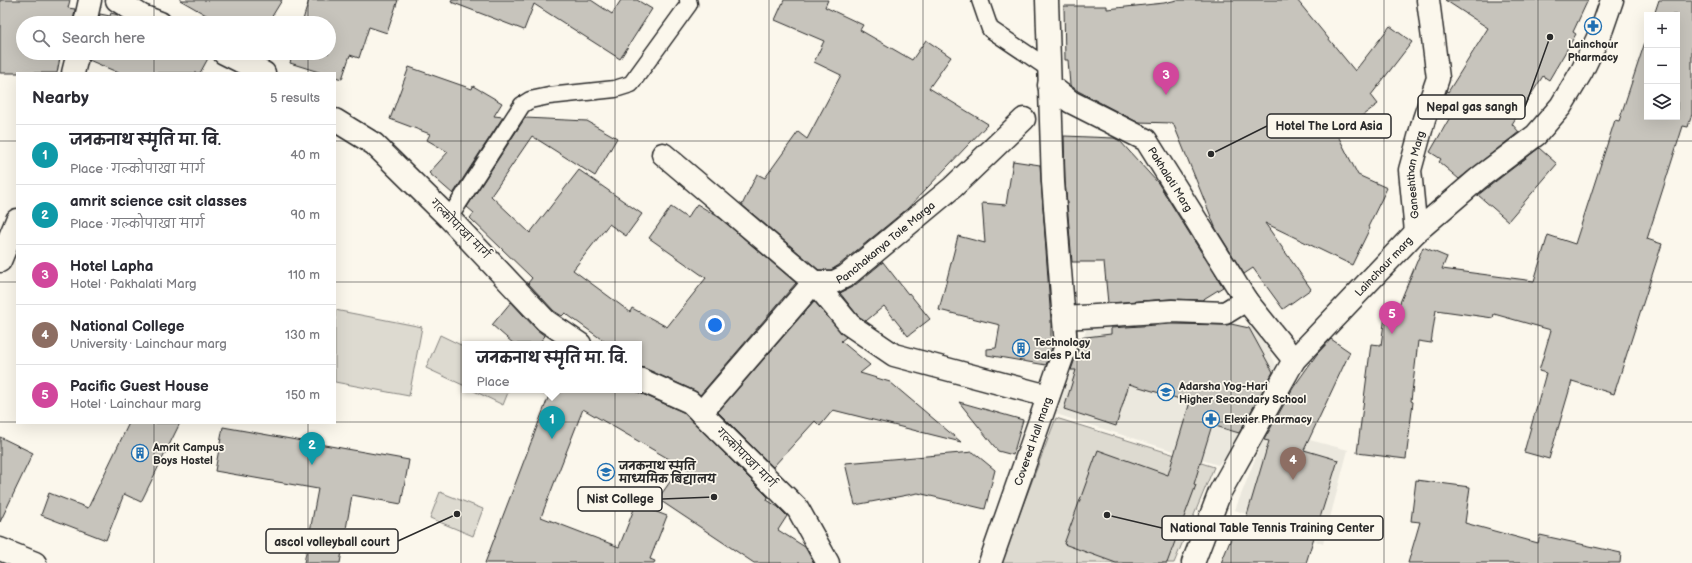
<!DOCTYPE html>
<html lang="en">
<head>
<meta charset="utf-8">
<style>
  body { margin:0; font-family:"Balsamiq Sans","Playpen Sans Deva",sans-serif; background:#f2f2f3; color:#2b2b33 }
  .controls { position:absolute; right:12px; top:12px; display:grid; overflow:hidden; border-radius:0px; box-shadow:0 4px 16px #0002 }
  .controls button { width:36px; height:36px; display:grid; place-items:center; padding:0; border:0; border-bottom:1px solid #e1e1e2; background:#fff; color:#2b2b33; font:20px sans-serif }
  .you { position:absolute; left:715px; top:325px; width:14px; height:14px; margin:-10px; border:3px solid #fff; border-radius:50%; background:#1a73e8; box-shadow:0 0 0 6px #1a73e833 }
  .badge { display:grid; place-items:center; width:26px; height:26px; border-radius:50%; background:#1f6fb2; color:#fff; font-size:13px; font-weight:700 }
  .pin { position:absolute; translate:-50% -33px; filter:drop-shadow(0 1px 2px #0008) }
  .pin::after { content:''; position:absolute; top:21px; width:14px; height:12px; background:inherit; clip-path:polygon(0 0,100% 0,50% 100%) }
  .popup { position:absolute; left:462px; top:341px; width:180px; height:52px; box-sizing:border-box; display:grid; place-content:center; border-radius:0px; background:#fff; filter:drop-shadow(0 1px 3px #0005); font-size:13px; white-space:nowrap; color:#7c7c81 }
  .popup b { font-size:15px; color:#2b2b33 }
  .popup::after { content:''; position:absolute; left:50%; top:100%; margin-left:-8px; border:8px solid transparent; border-top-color:#fff }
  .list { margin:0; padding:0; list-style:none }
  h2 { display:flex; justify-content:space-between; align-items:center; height:52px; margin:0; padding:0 16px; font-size:17px }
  h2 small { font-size:13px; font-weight:400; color:#7c7c81 }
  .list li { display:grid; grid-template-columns:26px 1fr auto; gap:12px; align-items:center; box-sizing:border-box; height:60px; padding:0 16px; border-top:1px solid #e1e1e2 }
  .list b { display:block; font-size:15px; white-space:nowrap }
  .list p { margin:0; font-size:13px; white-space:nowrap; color:#7c7c81 }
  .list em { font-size:13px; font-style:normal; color:#7c7c81 }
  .icon { flex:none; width:22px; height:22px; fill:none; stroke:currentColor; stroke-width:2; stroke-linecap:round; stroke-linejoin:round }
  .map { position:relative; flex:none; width:1692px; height:563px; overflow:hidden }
  .search { position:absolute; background:#fff; box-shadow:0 4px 16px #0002; left:16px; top:16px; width:320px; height:44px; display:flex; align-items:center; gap:10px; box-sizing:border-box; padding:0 14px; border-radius:22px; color:#7c7c81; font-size:15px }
  .panel { position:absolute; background:#fff; box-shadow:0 4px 16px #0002; left:16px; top:72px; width:320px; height:352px; border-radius:0px }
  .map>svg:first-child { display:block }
</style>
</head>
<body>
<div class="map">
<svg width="1692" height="563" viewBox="0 0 1692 563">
  <rect width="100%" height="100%" fill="#fbf7ec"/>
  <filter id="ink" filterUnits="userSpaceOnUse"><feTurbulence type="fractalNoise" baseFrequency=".025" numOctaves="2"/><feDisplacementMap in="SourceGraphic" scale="8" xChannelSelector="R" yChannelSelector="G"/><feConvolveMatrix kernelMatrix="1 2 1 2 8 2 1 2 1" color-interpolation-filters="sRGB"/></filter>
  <g filter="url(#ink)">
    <!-- built -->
    <path fill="#ebe8de" d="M1165 322 1259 327 1278 370 1257 423 1218 465 1056 414 1087 328Z
      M1267 429 1348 450 1323 544 1235 510Z"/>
    <!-- green -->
    <path fill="#dddad0" stroke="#84827e" d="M335 310 422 327 409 396 335 382Z
      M440 335 465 347V386L426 368Z
      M472 390H509L503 405Z
      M1056 418 1214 467 1174 563H1001Z
      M440 492 483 509 473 536 430 518Z"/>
    <!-- building -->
    <path fill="#c7c4bc" stroke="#2b2b2b" d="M0 0H70L68 8 75 9 73 23H23V53H61L57 73H0Z
      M180 0H282L268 23H220Z
      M309 0H398L387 33 369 27 359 58 350 55 342 79 335 77V73H322L290 63 293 53H329V23H302Z
      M452 0H591L612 14 621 0H637L652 9 620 59 534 4 524 30 451 2Z
      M784 0H828L825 7 863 25 860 30 912 60 926 40 951 57 929 88 988 124 907 209 839 265 831 270H819L742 205 757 174 765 178 798 132 807 139 841 75 814 62 824 41 775 20Z
      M1177 0H1297L1355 71 1390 26 1412 42 1371 95 1378 104 1337 134 1358 175 1387 188 1368 227 1370 228 1352 265 1265 223 1311 289 1283 309 1253 268 1244 274 1216 229 1173 123 1137 122 1078 91 1070 85 1068 60H1065L1064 6H1107V9L1164 3Z
      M1445 0H1588L1573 32 1576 34 1549 80 1543 76 1512 124 1519 132 1459 179 1439 162 1441 159 1430 152 1449 119 1439 114 1447 91 1448 92 1488 28Z
      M1659 0H1692V114L1688 127 1683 126 1647 239 1662 244 1614 394 1572 381 1549 459 1524 452 1546 373 1539 371 1551 330 1494 314 1493 318 1436 310 1431 343 1418 341 1411 401 1413 402 1406 459 1357 453 1371 344 1381 345 1385 316 1394 317 1423 247 1447 257 1442 269 1534 281 1548 235 1575 244 1615 120 1619 121 1647 36V117H1677V15H1654Z
      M111 13 118 15 130 23H98L100 14 110 16Z
      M90 53H211L200 73H119L89 60Z
      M409 67 472 89 473 86 502 103 494 116 503 117 453 194 429 173 448 152 427 140 430 134 390 119Z
      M525 118 587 121 617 138 595 176 532 136 491 196 530 233 579 170 642 214 626 236 609 224 573 270 630 312 632 308 667 327 706 278 649 238 671 207 687 218 697 204 720 218 796 283 700 395 695 391 644 368 639 367V344H608L565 313 562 316 554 311 528 283 532 278 470 218 474 213 467 207Z
      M1064 136 1114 138 1120 141 1158 183 1223 287 1202 300 1171 299 1108 303 1104 262H1072L1065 181Z
      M1539 148 1557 164 1508 221 1478 195Z
      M1013 161 1040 165 1051 321V341H1053V344L1046 365 987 355V349L996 348 1000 325 939 310 958 236 985 243 982 203 1006 205Z
      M883 262 908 294 909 293 930 319 908 336 884 306 866 321 858 316 840 293 854 286Z
      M814 301 846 337 841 341 870 365 860 373 890 382 961 442 833 410 820 426 815 421 773 467 718 412Z
      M511 302 537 330 545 336 538 344H514L492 325Z
      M1172 324 1225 325 1231 324 1249 328 1273 372 1239 433 1212 425 1194 484 1196 485 1167 563H1116L1064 544 1098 450 1168 475 1190 402 1129 384 1116 426 1064 409 1076 370H1071L1078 350V338L1111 334V328Z
      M1331 339 1350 352 1304 450 1338 460 1306 563H1221L1235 529 1242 532 1269 441 1264 440 1293 388 1317 354Z
      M551 390H633L683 412 768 497 767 500 778 507 787 516 778 530 805 547 814 563H754L658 499 681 466 583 409 541 517 619 547 636 504 667 516 650 559 655 561 654 563H485Z
      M959 402 1023 420 1013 455 998 451Z
      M129 423H180L141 502 124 494 106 540 41 515 49 493 88 508Z
      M223 427 409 460 401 504 352 495 340 563H304L318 489 215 471Z
      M0 437 33 453 0 522Z
      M973 452 995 470 985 509 918 493 855 505 845 463Z
      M1416 480 1470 487 1465 523 1538 543 1540 535 1621 553 1620 563H1408L1420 522 1411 521Z"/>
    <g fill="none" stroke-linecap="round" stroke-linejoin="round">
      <!-- lane casing -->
      <g stroke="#2b2b2b" stroke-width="19">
        <path id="lane" d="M980 0 990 29 1048 68
          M449 218 522 105 530 100 549 96 615 89 631 84 689 4 688 0"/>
      </g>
      <!-- street casing -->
      <g stroke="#2b2b2b" stroke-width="25">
        <g id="street">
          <path id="s1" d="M1049 85 1071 102 1146 140 1246 300 1294 360"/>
          <path d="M663 154 814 282 850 325 894 355 1048 396"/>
          <path id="s2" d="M1416 232 1410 170 1424 119 1438 78 1428 0"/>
          <path d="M1065 318 1172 311 1225 313 1246 300"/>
          <path id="s3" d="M701 413 814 282H834L846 276 953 187 1024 119"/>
          <path id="s4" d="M990 563 1066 346 1053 182 1047 0"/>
        </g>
      </g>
      <!-- secondary casing -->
      <g stroke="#2b2b2b" stroke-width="25">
        <g id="secondary">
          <path d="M117 0 142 16 160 23"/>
          <path d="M85 23 90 0"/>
          <path d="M224 53 264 73"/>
          <path d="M73 73 78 53"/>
          <path d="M335 120 374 144 449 218 546 321 580 344"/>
          <path d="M0 261 17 220"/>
          <path d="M639 379 690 402 798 509 828 563"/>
          <path id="s5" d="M1193 563 1220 492 1294 360 1416 232 1479 178 1536 135 1561 106 1582 71 1602 29 1612 0"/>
        </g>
      </g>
      <!-- primary casing -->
      <g stroke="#2b2b2b" stroke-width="25">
        <path id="primary" d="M0 549 35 563"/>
      </g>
      <!-- lane -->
      <use href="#lane" stroke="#fbf7ec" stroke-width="16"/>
      <!-- street -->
      <use href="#street" stroke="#fbf7ec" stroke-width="22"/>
      <!-- secondary -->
      <use href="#secondary" stroke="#fbf7ec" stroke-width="22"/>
      <!-- primary -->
      <use href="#primary" stroke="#fbf7ec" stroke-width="22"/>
    </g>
  </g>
  <!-- grid -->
  <path fill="none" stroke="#2b2b2b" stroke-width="1" stroke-opacity="0.55" d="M154 0V23M308 0V23M461 0V563M615 0V563M769 0V563M923 0V563M1077 0V563M1231 0V563M1384 0V563M1538 0V563M154 53V73M308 53V73M0 141H17M335 141H1692M0 282H17M335 282H1692M0 422H17M335 422H1692M154 423V563M308 423V563"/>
  <!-- icons -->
  <defs>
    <g id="pharmacy-ring" transform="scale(0.9)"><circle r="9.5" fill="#fbf7ec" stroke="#1f6fb2" stroke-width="1.5"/><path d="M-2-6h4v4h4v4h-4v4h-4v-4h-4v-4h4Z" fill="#1f6fb2"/></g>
    <g id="building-ring" transform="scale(0.9)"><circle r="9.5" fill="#fbf7ec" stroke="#1f6fb2" stroke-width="1.5"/><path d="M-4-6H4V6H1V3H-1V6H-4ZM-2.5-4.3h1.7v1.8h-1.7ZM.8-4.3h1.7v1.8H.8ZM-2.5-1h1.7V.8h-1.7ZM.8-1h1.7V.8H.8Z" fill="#1f6fb2"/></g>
    <g id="school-ring" transform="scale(0.9)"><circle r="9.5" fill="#fbf7ec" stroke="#1f6fb2" stroke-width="1.5"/><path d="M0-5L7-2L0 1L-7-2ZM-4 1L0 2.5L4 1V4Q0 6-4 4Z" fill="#1f6fb2"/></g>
  </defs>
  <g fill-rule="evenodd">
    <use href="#pharmacy-ring" x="1593" y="26"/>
    <use href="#building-ring" x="1021" y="348"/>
    <use href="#school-ring" x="1166" y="392"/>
    <use href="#pharmacy-ring" x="1211" y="419"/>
    <use href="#building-ring" x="140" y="453"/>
    <use href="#school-ring" x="606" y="472"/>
  </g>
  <g text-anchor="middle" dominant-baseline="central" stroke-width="3.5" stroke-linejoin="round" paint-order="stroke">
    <!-- poi labels -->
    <g font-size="11" font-weight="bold" fill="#2b2b2b" stroke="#fbf7ec" text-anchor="start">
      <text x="1593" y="44" text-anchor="middle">Lainchour<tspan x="1593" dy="13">Pharmacy</tspan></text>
      <text x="1034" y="342">Technology<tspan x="1034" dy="13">Sales P Ltd</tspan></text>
      <text x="1179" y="386">Adarsha Yog-Hari<tspan x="1179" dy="13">Higher Secondary School</tspan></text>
      <text x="1224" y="419">Elexier Pharmacy</text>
      <text x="153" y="447">Amrit Campus<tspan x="153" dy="13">Boys Hostel</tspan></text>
      <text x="619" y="466">जनकनाथ स्मृति<tspan x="619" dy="13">माध्यमिक बिद्यालय</tspan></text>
    </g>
    <!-- street labels -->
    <g font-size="11" fill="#2b2b2b" stroke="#fbf7ec">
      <text stroke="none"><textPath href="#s2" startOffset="58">Ganeshthan Marg</textPath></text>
      <text stroke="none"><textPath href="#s1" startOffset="158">Pakhalati Marg</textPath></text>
      <text transform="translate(460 229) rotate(45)">गल्कोपाखा मार्ग</text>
      <text stroke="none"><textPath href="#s3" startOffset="258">Panchakanya Tole Marga</textPath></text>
      <text stroke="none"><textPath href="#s5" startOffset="357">Lainchaur marg</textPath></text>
      <text stroke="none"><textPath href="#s4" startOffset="129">Covered Hall marg</textPath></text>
      <text transform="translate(746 458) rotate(45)">गल्कोपाखा मार्ग</text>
    </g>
  </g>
  <!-- callouts -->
  <path fill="none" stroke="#2b2b2b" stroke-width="1.5" d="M1550 37L1525 107M1211 154L1267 126M714 497L662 499M1107 515L1162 528M457 514L398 541"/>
  <g fill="#2b2b2b" stroke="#fbf7ec" stroke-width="1.5">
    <circle cx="1550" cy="37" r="4"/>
    <circle cx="1211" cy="154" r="4"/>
    <circle cx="714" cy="497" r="4"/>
    <circle cx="1107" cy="515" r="4"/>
    <circle cx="457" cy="514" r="4"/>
  </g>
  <g fill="#fbf7ec" stroke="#2b2b2b" stroke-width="1.5">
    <rect x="1418" y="95" width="107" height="24" rx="4"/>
    <rect x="1267" y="114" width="124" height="24" rx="4"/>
    <rect x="578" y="487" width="84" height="24" rx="4"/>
    <rect x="1162" y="516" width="221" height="24" rx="4"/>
    <rect x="266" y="529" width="132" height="24" rx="4"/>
  </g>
  <g font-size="12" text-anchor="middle" font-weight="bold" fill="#2b2b2b">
    <text x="1472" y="111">Nepal gas sangh</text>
    <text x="1329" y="130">Hotel The Lord Asia</text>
    <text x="620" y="503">Nist College</text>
    <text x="1272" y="532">National Table Tennis Training Center</text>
    <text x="332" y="546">ascol volleyball court</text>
  </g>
</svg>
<div class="controls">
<button>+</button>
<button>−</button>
<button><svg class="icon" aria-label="layers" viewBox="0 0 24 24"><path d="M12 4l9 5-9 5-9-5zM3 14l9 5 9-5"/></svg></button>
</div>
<div class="you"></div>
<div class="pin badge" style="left:552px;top:439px;background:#0f9aa8">1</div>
<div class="popup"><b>जनकनाथ स्मृति मा. वि.</b>Place</div>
<div class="pin badge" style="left:312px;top:465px;background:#0f9aa8">2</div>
<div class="pin badge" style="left:1166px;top:95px;background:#d1479c">3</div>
<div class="pin badge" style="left:1293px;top:480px;background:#8d6e63">4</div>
<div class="pin badge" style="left:1392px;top:334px;background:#d1479c">5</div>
<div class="search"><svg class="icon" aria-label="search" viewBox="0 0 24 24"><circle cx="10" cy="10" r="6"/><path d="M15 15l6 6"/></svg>Search here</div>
<section class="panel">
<h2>Nearby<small>5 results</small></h2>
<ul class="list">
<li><span class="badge" style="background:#0f9aa8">1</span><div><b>जनकनाथ स्मृति मा. वि.</b><p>Place · गल्कोपाखा मार्ग</p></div><em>40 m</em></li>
<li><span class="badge" style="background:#0f9aa8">2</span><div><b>amrit science csit classes</b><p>Place · गल्कोपाखा मार्ग</p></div><em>90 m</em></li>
<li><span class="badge" style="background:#d1479c">3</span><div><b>Hotel Lapha</b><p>Hotel · Pakhalati Marg</p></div><em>110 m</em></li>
<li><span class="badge" style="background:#8d6e63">4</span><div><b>National College</b><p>University · Lainchaur marg</p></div><em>130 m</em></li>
<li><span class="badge" style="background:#d1479c">5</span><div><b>Pacific Guest House</b><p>Hotel · Lainchaur marg</p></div><em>150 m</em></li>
</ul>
</section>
</div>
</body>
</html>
